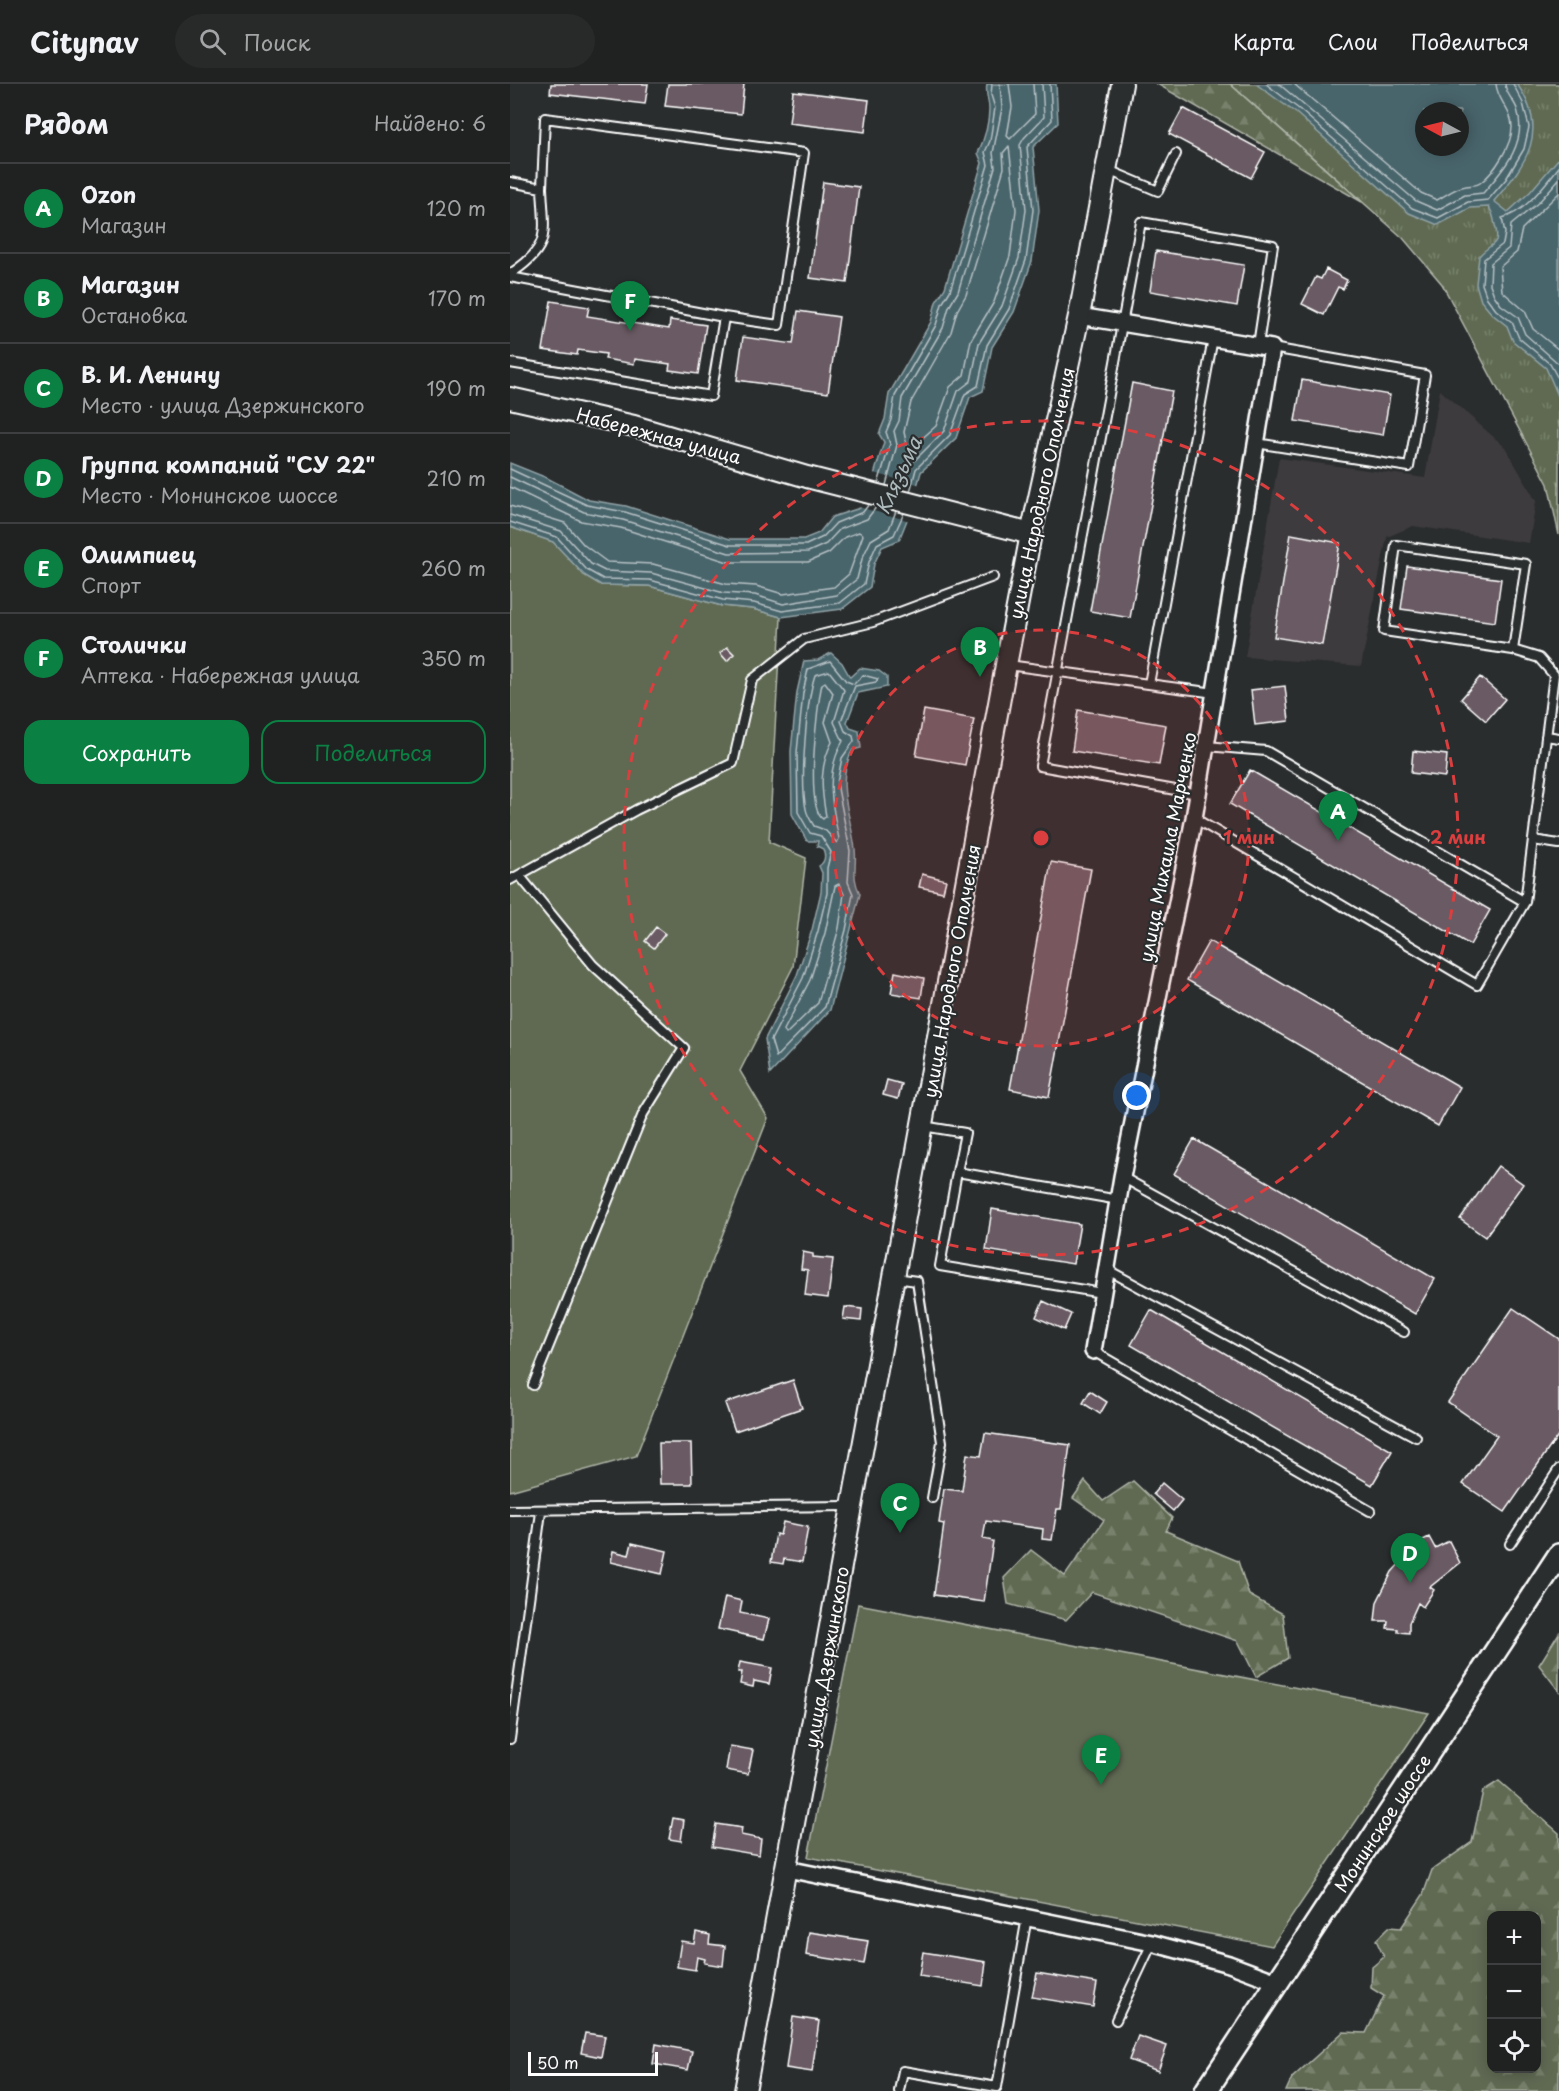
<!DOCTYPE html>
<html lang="ru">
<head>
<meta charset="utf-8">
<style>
  body { margin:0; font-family:"Playpen Sans",sans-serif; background:#282a2a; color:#f1f3f6 }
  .controls { position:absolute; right:18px; bottom:18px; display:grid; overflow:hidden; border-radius:12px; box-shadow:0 3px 15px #0003 }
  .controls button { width:54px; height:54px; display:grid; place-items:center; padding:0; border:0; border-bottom:2px solid #3d3f40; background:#202222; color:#f1f3f6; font:30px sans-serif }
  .compass { position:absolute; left:905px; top:18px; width:54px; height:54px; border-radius:50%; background:#202222; box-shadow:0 3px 15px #0003; rotate:277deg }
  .scale { position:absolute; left:18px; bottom:15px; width:130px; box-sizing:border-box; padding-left:6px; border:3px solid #fff; border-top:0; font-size:16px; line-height:21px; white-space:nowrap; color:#fff; -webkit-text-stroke:4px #2a2d2e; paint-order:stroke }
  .you { position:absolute; left:627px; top:1012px; width:21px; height:21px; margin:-15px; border:4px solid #fff; border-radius:50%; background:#1a73e8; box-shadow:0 0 0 9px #1a73e833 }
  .badge { display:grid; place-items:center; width:39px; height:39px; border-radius:50%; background:#0b8043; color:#fff; font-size:20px; font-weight:700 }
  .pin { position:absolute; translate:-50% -50px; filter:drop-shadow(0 2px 3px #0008) }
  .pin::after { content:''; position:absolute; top:32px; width:21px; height:18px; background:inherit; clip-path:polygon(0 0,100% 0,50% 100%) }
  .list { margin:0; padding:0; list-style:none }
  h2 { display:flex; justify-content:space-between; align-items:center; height:78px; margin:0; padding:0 24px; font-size:26px }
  h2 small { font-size:20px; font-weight:400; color:#a2a4a5 }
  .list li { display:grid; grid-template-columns:39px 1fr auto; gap:18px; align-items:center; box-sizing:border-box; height:90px; padding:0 24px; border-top:2px solid #3d3f40 }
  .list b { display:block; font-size:22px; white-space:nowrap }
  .list p { margin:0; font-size:20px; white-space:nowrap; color:#a2a4a5 }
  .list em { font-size:20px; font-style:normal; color:#a2a4a5 }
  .actions { display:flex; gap:12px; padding:18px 24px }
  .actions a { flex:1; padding:14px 0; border:2px solid #0b8043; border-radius:18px; text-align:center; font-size:21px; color:#0b8043 }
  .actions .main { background:#0b8043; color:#fff }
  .icon { flex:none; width:33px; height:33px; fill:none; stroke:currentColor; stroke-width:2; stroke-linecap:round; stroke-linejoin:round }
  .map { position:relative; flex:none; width:1049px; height:2007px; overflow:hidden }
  header { display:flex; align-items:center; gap:36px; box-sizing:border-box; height:84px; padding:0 30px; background:#202222; border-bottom:2px solid #3d3f40 }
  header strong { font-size:28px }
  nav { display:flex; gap:33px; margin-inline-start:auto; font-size:21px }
  .search { width:420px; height:54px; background:#282a2a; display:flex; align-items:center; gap:15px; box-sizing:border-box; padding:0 21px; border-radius:33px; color:#a2a4a5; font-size:22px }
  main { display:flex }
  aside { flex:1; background:#202222 }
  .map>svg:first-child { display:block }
</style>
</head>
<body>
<header>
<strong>Citynav</strong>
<div class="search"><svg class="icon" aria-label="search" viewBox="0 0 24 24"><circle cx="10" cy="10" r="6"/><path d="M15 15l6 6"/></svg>Поиск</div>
<nav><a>Карта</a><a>Слои</a><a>Поделиться</a></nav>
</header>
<main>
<aside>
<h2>Рядом<small>Найдено: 6</small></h2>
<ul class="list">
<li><span class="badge">A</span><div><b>Ozon</b><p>Магазин</p></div><em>120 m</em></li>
<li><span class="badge">B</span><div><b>Магазин</b><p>Остановка</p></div><em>170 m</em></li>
<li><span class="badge">C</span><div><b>В. И. Ленину</b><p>Место · улица Дзержинского</p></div><em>190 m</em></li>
<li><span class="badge">D</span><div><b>Группа компаний &quot;СУ 22&quot;</b><p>Место · Монинское шоссе</p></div><em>210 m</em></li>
<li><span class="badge">E</span><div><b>Олимпиец</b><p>Спорт</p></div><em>260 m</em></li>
<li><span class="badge">F</span><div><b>Столички</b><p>Аптека · Набережная улица</p></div><em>350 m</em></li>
</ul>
<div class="actions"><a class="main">Сохранить</a><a>Поделиться</a></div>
</aside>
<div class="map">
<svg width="1049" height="2007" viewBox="0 0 1049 2007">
  <defs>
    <pattern id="grass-tufts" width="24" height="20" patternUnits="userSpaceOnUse" patternTransform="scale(1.5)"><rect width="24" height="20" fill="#606b52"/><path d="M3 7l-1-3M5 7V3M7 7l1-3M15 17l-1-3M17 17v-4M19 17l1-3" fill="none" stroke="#78816c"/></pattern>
    <pattern id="forest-firs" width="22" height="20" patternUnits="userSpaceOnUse" patternTransform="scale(1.5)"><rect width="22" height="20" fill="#606b52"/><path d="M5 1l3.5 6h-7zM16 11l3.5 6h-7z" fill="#78816c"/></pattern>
  </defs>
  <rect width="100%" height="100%" fill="#2a2d2e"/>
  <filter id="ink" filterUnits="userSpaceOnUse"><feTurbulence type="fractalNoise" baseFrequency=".0167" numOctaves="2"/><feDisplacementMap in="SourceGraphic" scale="12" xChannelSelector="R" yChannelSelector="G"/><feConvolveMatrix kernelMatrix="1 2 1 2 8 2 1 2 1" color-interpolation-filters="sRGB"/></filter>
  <g filter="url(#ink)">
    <!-- built -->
    <path fill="#3d3a3e" d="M930 306 995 363 1026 417 1019 459 903 442 877 453 851 582 735 573 769 374 915 394Z"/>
    <!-- grass -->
    <path fill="url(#grass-tufts)" stroke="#b0b5a8" stroke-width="1.5" fill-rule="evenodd" d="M720 0H1049V451L1038 400 932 200 893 154ZM914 27H950V63H914Z"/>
    <!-- forest -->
    <path fill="url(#forest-firs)" stroke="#b0b5a8" stroke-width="1.5" fill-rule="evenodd" d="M647 0H720L852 118Z
      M575 1397 593 1417 623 1397 662 1434 656 1447 728 1477 739 1511 773 1530 778 1574 746 1593 728 1557 582 1508 556 1536 498 1520 494 1494 521 1466 555 1492 594 1436 563 1414Z
      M1049 1549V1607L1029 1581Z
      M989 1697 1049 1749V2007H776L782 1994 833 1948 856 1949 874 1912 861 1904 862 1883 874 1873 866 1856 879 1843 891 1844 913 1811 922 1786 962 1758 973 1707ZM981 1832H1026V1984H981Z"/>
    <!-- garden -->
    <path fill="#606b52" stroke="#b0b5a8" stroke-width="1.5" d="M0 443 44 458 74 491 91 501 139 502 212 522 243 525 271 533 259 758 296 774 283 883 230 987 258 1034 126 1372 0 1407Z
      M348 1520 919 1629 762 1862 298 1773Z"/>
    <!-- water -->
    <path fill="#48656c" stroke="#91a3a7" stroke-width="1.5" fill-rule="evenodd" d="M477 0H546L548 39 523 63 529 126 522 177 504 228 482 263 473 307 460 313 446 354 411 388 399 431 389 456 372 463 364 480 360 503 332 525 271 533 243 525 212 522 139 502 91 501 74 491 43 458 0 443V379L37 394 79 416 116 422 220 455H294L309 449 322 433 350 424 357 414 374 358 369 350 375 335 379 310 421 238 426 218 435 204 472 79 468 69C474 56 479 39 479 25 479 16 475 10 477 0Z
      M746 0H1007C1040 47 1017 79 984 117L998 128 1020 108 1049 74V314L1036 284 1003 257 997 242 982 230 971 217 966 200 969 172C981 158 991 163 985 141 983 133 984 131 979 123L960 124 928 141 899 129 786 29ZM914 27H950V63H914Z
      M321 569 332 579 340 593 350 584 369 587 377 593V603L348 609 337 638 340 644 349 647 351 664 343 666C324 698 341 731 345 765 347 784 341 792 350 810L320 926 260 990 255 955 287 891 302 846 311 808 312 789 309 782C315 778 316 772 313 765L307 762 308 757H297L282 730 281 667 287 608 294 577 308 576Z"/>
    <!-- pier -->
    <path fill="#2a2d2e" d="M363 389 411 401 400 437 345 422 354 412Z"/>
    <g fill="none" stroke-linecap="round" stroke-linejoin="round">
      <!-- shore -->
      <path stroke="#b6c1c4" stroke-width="1.5" d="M499 0 502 23 497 52 500 55 525 30 523 0
        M756 0 789 25 902 124 928 134 958 118 978 116 996 95 1014 65 1019 43 1013 19 1003 0
        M769 0 906 117 927 126 955 111 973 109C994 85 1018 59 1007 25 1004 16 996 11 995 0
        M784 0 911 109 927 116C936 111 946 103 956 102 961 101 966 102 970 99 984 89 1002 61 1002 43 1002 26 987 16 986 0
        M499 62 506 126 500 172 484 218 461 256 454 291 440 303 426 342 398 367 394 348 401 318 441 248 447 227 456 211 494 84 493 69Z
        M1049 83C1034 101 1015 129 992 134L995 149 993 160 974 175 972 200 977 214 986 226 1002 238 1009 254 1040 280 1049 296
        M1049 95 1029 118 1001 141 999 164 981 179 980 200 984 211 991 221 1008 233 1015 250 1049 280
        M1049 109 1012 145 1007 168 990 183 992 207 1015 227 1023 245 1049 266
        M0 385 77 421 115 428 220 461H296L313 453 326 439 353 428 359 420
        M0 393 74 428 113 436 219 469 298 468 316 460 330 445 357 435 367 422
        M368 400 380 360 376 348 381 336 385 312 426 241 432 220 440 207 478 81 475 68 480 57 485 24 481 11 482 0
        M376 401 387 361 384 347 389 337 392 314 433 244 439 223 448 208 485 83 483 69 492 24 490 0
        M0 403 71 437 111 444 218 478H298L319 469 335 453 349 448 353 451 339 490 324 503 273 510 246 502 216 500 143 480 97 478 74 461 55 439 0 422
        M392 406 400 381 434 347 448 307 461 297 469 259 492 222 509 174 516 126 510 61 514 54 534 33 532 0
        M400 408 406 385 440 351 455 310 468 302 477 261 499 225 516 176 523 126 517 63 542 36 540 0
        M0 431 51 447 81 480 95 487 141 489 214 509 245 511 273 520 327 511 347 495 352 475 361 456 379 445 386 427
        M0 438 47 453 77 486 93 495 140 496 213 516 244 519 272 527 330 519 354 500 359 478 367 460 384 451 394 429
        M320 577 336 597 344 600 353 591 368 595 366 598 345 602 331 637 335 647 343 652 344 657 332 674 327 699 340 767 338 798 343 810 336 846 315 923 266 973 261 956 293 894 308 847 317 809V784L321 768 311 752 300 749 288 728 287 668 293 609 298 585Z
        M319 587 334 606 324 638 333 657C314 690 322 720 329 755L327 759 315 746 304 742C301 737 297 731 296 725 290 697 296 619 305 591Z
        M315 598 323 609 315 638 322 658C309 683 311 705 316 732L313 735C295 725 307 621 312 600Z
        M329 800 334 810 329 844 308 919 276 950 274 946 300 896 315 849 325 802Z"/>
    </g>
    <!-- building -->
    <path fill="#6a5a63" stroke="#fff" stroke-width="1.5" d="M41 0H138L135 20 40 9Z
      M158 0H234L231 30 155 22Z
      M283 7 359 16 355 48 279 39Z
      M673 24 755 68 741 94 659 50Z
      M313 98 349 103 337 199 300 194Z
      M646 167 734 181 727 222 640 207Z
      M816 185 837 196 833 205 828 203 814 231 792 220 806 193 811 195Z
      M41 217 79 223 77 232 159 245 160 236 196 241 188 290 159 286 160 280 125 275 124 280 95 275 96 270 68 266 67 271 33 266Z
      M288 227 329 233 318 309 227 296 233 253 283 260Z
      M792 296 880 311 873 351 785 337Z
      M622 299 662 307 620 534 580 527Z
      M781 450 830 459 812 561 764 553Z
      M897 482 991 495 985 538 891 525Z
      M217 563 224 570 217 577 210 569Z
      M970 593 995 615 976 637 951 615Z
      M775 602 779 637 745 641 741 606Z
      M414 626 464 635 455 681 406 672Z
      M568 626 656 641 649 681 562 667Z
      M903 667 937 671 935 693 901 689Z
      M740 686 980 826 960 861 720 720Z
      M541 778 581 785 539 1013 500 1005Z
      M412 790 436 796 433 808 409 803Z
      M146 843 155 850 144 864 135 857Z
      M699 857 950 1003 928 1042 677 896Z
      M385 888 414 894 411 914 381 909Z
      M377 996 392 1000 388 1015 373 1011Z
      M684 1055 925 1195 905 1230 664 1090Z
      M988 1082 1013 1100 975 1153 950 1135Z
      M482 1125 570 1140 563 1180 476 1166Z
      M293 1168 303 1170V1173L323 1175 318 1214 295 1211 298 1186 291 1185Z
      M533 1217 561 1230 554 1246 526 1233Z
      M335 1223 352 1225 351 1237 333 1235Z
      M1003 1224 1049 1255V1350L995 1428 953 1400 987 1352 938 1318Z
      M641 1226 882 1367 862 1401 621 1261Z
      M283 1296 292 1324 225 1347 215 1319Z
      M580 1307 597 1318 590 1330 573 1319Z
      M475 1349 560 1361 551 1425H547L542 1456 532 1455 533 1445 476 1437 473 1455 483 1457 474 1518 424 1511 434 1440 429 1439 434 1405 452 1407 457 1370 471 1372Z
      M149 1359H181L182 1400H150Z
      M652 1399 672 1416 663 1427 643 1410Z
      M273 1438 298 1443 292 1478 274 1475 273 1480 261 1478 266 1450 270 1451Z
      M919 1453 925 1464 939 1457 950 1479 920 1503 924 1506 913 1523 908 1519 899 1539V1549L888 1548V1545L877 1544 878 1537H865L867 1518 882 1488 909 1458Z
      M122 1459 157 1467 152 1490 101 1478 103 1467 119 1471Z
      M215 1513 232 1517 230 1529 259 1535 254 1555 208 1545Z
      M230 1578 262 1584 259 1600 244 1597 243 1603 230 1600 232 1588H228Z
      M220 1662 243 1666 238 1690 216 1686Z
      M163 1734 174 1736 171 1757 159 1755Z
      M206 1740 232 1744 231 1751 251 1755 249 1771 202 1763Z
      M186 1848 200 1851 199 1860 215 1862 213 1882 194 1879 195 1875 187 1873 185 1886 167 1883 171 1857 184 1859Z
      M299 1848 358 1857 354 1880 296 1871Z
      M413 1868 476 1878 473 1902 409 1892Z
      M527 1889 587 1899 583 1923 522 1913Z
      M283 1933 309 1937 302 1988 276 1984Z
      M75 1949 95 1952 91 1973 71 1969Z
      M628 1952 657 1962 648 1987 619 1976Z
      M146 1960 182 1967 178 1986 143 1980Z"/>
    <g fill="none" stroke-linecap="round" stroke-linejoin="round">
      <!-- service casing -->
      <g stroke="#fff" stroke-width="12">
        <path id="service" d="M598 86 648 107 666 70
          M0 98 32 104C34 149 42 163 0 190
          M0 193 214 233
          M0 279 201 312 214 233 269 241 294 69 35 34 32 104
          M746 359 899 383 915 291 762 264
          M498 581 705 609
          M639 600 703 254
          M1036 652 1049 654
          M696 662 756 667 1015 818
          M688 710 530 682 631 138 763 161 748 261
          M684 734 967 901 1015 818 1044 591 1029 574 1003 566 874 547 886 461 1016 480 1003 566
          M1023 756 1049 760
          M9 791 83 881 174 964 133 1030 23 1301
          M0 796 126 726 223 679 242 596 294 555 363 538 483 493
          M413 1042 455 1049 447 1088
          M612 1093 894 1248
          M596 1185 906 1353
          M385 1194 407 1197 432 1358 422 1414
          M592 1209 430 1182 447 1088 609 1116
          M583 1267 860 1427
          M0 1426 340 1422
          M1000 1460 1049 1385
          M0 1655 31 1428
          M606 1936 642 1859
          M389 2007 393 1987 487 2003 517 1833"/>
      </g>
      <!-- minor casing -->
      <g stroke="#fff" stroke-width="20">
        <path id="minor" d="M569 232 762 264 684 734 612 1093 583 1267
          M277 1785 642 1859 719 1880 767 1898"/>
      </g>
      <!-- tertiary casing -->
      <g stroke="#fff" stroke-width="24">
        <path id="tertiary" d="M0 314 124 342 297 393 521 450
          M235 2007 496 581 521 450 569 232 612 0"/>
      </g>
      <!-- secondary casing -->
      <g stroke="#fff" stroke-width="26">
        <path id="secondary" d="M696 2007 1049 1471"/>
      </g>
      <!-- service -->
      <use href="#service" stroke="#2a2d2e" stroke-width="8"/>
      <!-- minor -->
      <use href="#minor" stroke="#2a2d2e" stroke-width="15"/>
      <!-- tertiary -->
      <use href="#tertiary" stroke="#2a2d2e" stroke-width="20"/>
      <!-- secondary -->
      <use href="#secondary" stroke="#2a2d2e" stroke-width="21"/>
    </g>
  </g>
  <!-- distance rings -->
  <circle cx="531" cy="754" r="208" fill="#da3e3e" fill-opacity=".12"/>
  <g fill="none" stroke="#da3e3e" stroke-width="3" stroke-dasharray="10 8">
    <circle cx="531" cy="754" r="208"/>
    <circle cx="531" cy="754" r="417"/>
  </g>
  <g text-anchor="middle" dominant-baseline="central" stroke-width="4.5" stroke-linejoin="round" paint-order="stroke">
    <!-- street labels -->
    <g font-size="18" fill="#fff" stroke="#2a2d2e">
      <text transform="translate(149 351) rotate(15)">Набережная улица</text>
      <text transform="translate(531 409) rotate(-78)">улица Народного Ополчения</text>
      <text transform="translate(657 763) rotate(-79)">улица Михаила Марченко</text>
      <text transform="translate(441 887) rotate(-80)">улица Народного Ополчения</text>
      <text transform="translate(316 1573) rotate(-80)">улица Дзержинского</text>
      <text transform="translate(872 1739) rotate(-57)">Монинское шоссе</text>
    </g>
    <!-- water labels -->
    <g font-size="20" font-style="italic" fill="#adbabd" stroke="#2a2d2e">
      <text transform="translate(388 391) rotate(-65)">Клязьма</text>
    </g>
  </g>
  <circle cx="531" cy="754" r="9" fill="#da3e3e" stroke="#2a2d2e" stroke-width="3"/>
  <g font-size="18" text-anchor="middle" font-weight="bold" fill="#da3e3e" stroke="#2a2d2e" stroke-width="4.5" stroke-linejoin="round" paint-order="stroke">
    <text x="739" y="760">1 мин</text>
    <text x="948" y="760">2 мин</text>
  </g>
</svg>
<div class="controls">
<button>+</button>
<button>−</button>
<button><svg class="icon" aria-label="locate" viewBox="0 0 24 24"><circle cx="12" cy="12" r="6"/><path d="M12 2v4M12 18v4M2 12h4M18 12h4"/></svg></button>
</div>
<svg class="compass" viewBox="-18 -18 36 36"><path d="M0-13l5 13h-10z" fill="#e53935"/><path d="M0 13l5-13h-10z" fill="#a2a4a5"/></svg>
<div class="scale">50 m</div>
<div class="you"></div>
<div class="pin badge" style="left:828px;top:757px">A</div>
<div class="pin badge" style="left:470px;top:593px">B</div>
<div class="pin badge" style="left:390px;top:1449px">C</div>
<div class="pin badge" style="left:900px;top:1499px">D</div>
<div class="pin badge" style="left:591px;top:1701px">E</div>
<div class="pin badge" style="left:120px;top:247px">F</div>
</div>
</main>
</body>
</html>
